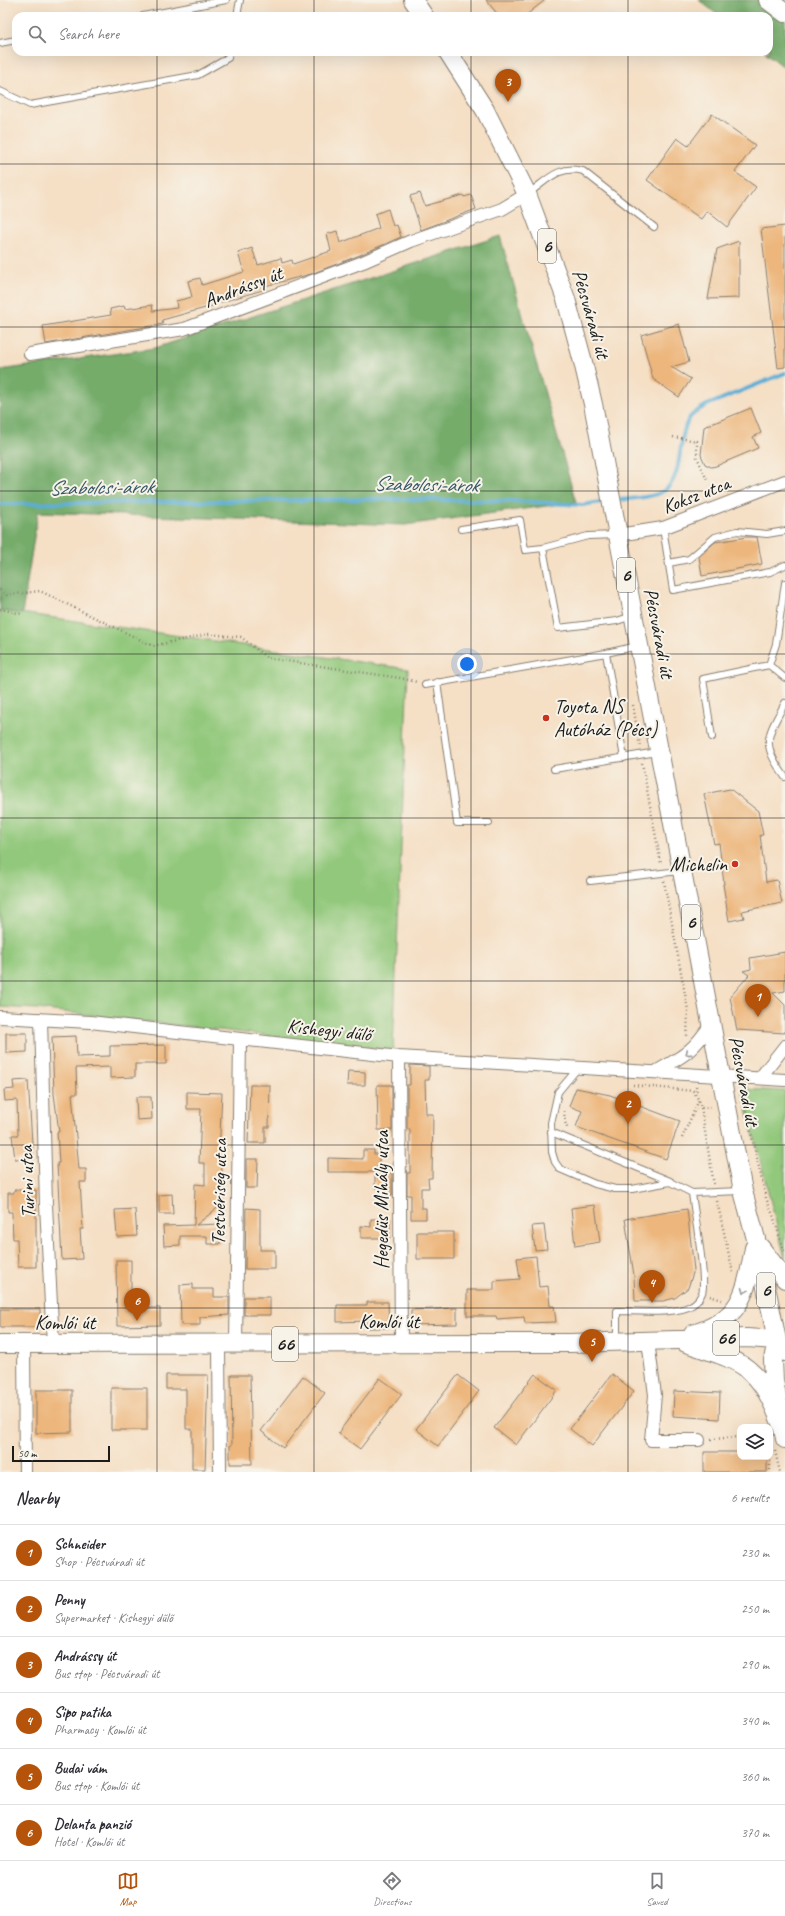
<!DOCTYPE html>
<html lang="en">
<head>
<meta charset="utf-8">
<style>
  body { margin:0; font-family:Caveat,sans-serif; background:#f2f2f3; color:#2b2b33 }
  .controls { position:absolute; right:12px; bottom:12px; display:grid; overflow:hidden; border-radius:8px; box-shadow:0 4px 16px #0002 }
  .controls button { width:36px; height:36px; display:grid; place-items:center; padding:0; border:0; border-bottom:1px solid #e1e1e2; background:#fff; color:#2b2b33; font:20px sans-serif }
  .scale { position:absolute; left:12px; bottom:10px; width:98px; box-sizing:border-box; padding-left:4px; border:2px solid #1c1c1c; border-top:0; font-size:11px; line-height:14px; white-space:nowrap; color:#1c1c1c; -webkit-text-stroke:3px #f7f3e8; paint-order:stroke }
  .you { position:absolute; left:467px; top:664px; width:14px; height:14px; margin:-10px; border:3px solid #fff; border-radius:50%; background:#1a73e8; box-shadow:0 0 0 6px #1a73e833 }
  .badge { display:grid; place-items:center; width:26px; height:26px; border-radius:50%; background:#b45309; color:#fff; font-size:13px; font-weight:700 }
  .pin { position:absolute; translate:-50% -33px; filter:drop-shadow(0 1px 2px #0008) }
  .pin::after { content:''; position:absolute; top:21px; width:14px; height:12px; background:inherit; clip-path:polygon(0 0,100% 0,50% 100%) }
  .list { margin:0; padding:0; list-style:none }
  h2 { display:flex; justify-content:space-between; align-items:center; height:52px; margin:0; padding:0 16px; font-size:17px }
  h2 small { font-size:13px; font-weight:400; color:#7c7c81 }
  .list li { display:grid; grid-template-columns:26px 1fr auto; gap:12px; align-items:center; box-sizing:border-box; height:56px; padding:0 16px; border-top:1px solid #e1e1e2 }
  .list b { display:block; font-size:15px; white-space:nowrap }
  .list p { margin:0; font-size:13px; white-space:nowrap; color:#7c7c81 }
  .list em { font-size:13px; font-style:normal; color:#7c7c81 }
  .icon { flex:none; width:22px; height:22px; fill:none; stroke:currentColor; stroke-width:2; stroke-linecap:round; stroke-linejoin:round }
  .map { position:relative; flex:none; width:785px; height:1472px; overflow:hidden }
  .search { position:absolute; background:#fff; box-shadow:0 4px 16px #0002; left:12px; right:12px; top:12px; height:44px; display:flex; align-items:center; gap:10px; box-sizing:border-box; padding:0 14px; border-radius:12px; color:#7c7c81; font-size:15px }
  .sheet { height:388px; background:#fff }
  nav { display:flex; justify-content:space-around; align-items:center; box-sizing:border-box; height:56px; border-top:1px solid #e1e1e2; background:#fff; font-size:11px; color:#7c7c81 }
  nav a { display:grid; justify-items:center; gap:2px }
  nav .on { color:#b45309 }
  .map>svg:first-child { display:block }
</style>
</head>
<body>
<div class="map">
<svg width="785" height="1472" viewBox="0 0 785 1472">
  <rect width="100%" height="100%" fill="#f7f3e8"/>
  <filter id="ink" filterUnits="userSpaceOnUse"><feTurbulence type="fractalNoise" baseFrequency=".025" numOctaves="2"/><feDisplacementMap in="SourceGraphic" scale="8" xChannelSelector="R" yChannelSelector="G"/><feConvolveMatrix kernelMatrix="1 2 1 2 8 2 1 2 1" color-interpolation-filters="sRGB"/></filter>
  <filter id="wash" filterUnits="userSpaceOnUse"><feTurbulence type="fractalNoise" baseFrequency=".012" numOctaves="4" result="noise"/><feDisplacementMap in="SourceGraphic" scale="16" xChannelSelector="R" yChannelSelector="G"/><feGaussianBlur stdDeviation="0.9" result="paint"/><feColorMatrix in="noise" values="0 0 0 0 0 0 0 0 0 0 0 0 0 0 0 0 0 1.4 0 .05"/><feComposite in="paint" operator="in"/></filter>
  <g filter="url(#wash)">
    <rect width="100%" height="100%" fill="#f5dfc5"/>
    <!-- green -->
    <path fill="#92c87b" stroke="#57724c" d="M0 610 408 669 393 1050 37 1009 0 1007Z
      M742 1089 785 1091V1258Z"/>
    <!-- forest -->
    <path fill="#75ac6b" stroke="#486444" d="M699 0H785V68L765 52H769V16H719Z
      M500 236 576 502 405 525 38 512 22 614 0 610V370L155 348Z"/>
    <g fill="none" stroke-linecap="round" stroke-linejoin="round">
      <!-- stream -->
      <path stroke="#5aadd6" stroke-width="4" d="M616 500C628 499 655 498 665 490 684 475 677 441 688 420 692 413 700 409 707 405L785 373
        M0 504 387 499 513 501 583 505 607 501"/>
    </g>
    <g id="blocks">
      <!-- building -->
      <path fill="#edb67b" d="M486 0H545L525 16H499Z
        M712 114 755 145 735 172 756 187 727 227 707 211 701 219 647 180 677 138 688 146Z
        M420 193 425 206 463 195 464 197 471 195 476 209 421 230 410 196Z
        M388 209 393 226 397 225 401 237 360 255 311 274 265 286 266 289 215 304 216 305 162 320 163 324 46 344 43 326 111 315 110 309 124 306 125 309 152 305 153 311 177 308 176 301 192 297 188 281 200 278 202 285 244 272 238 253 252 248 258 265 281 258 282 263 292 260 293 264 331 251 327 234 337 231 340 243 379 228 375 214Z
        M785 226V367L778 368 761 229Z
        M739 241V298L708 299 717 249Z
        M679 324 689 362 671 367 691 379 679 397 653 379 641 335Z
        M751 408 761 433 753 437 758 448 716 466 711 467 705 464 701 455 704 427Z
        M747 537H757L762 564 702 576 699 557 715 542Z
        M730 789 758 811 763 835H760L766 882 777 880 782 903 742 911 744 918 729 921 723 884H724L719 843 714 844 704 794Z
        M785 952V991L773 993 785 1005V1033L737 1030 730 997 749 975 743 971 751 969 750 958Z
        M6 1033H27V1052L6 1053Z
        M76 1036 77 1057 110 1056V1046L166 1045V1064H135V1077L110 1078V1067L76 1068 77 1094H72L79 1169H86V1182H80L83 1229H80L82 1259 62 1260 57 1163H59L57 1132H59L54 1094 52 1037Z
        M410 1065 429 1066V1080H425L426 1114H433L432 1178H428L429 1188H421V1208H426V1219H411V1195H407V1173H410V1129H407V1085H410Z
        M348 1071 365 1072V1085H347Z
        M28 1080 33 1158 15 1159 12 1135H18L17 1100 5 1101 4 1090 14 1089 13 1081Z
        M250 1085H270L269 1127H265V1143H248Z
        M377 1085H392V1130H378Z
        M576 1088 610 1095 680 1121 666 1159 576 1127 582 1111 569 1106Z
        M187 1092 222 1093 219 1155H222L221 1205 196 1225 220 1224V1244H207V1236H180V1245L164 1246 163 1226 194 1225 195 1184 205 1185V1163H199L201 1109H187Z
        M136 1097H151L152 1119 137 1120Z
        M363 1150H374V1154H379V1172H328V1158L363 1159Z
        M246 1159H258L257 1188H246Z
        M392 1173V1195H382V1188H375V1174Z
        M14 1190H36V1267H18L17 1239H13L12 1212H8V1193H14Z
        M172 1194 173 1214H159V1195Z
        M595 1205 600 1242 575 1246 571 1208Z
        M246 1208 260 1209V1250H275V1269H245Z
        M135 1209 137 1236 117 1237 115 1210Z
        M687 1209 694 1270 688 1288 675 1298 663 1301H635L634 1275 625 1219Z
        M371 1219H390V1238H361V1226L371 1227Z
        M544 1225 547 1249 535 1250 532 1226Z
        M417 1232H454V1259H417Z
        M536 1256 539 1287 548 1286 550 1306H554L556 1322 525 1323 524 1317 497 1319 496 1316H467V1290H494V1281L520 1279 517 1258Z
        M116 1260H131V1308H160V1325L117 1326Z
        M193 1284V1289H214V1297H229V1315L200 1317V1325H181L180 1285Z
        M244 1297H270V1315H244Z
        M367 1302H388L389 1328H367V1321L337 1322V1305H367Z
        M457 1308V1324L411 1325V1310Z
        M0 1309H40V1327H0Z
        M535 1374 557 1390 516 1445 494 1428Z
        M612 1374 634 1391 592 1446 570 1429Z
        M166 1375H208L205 1469H192V1429H186V1389H166Z
        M231 1375H250L252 1464H230V1445H232Z
        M458 1375 479 1391 438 1446 416 1429Z
        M303 1376 325 1393 283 1448 261 1431Z
        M380 1378 402 1394 360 1449 338 1433Z
        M111 1388H147V1430H111Z
        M36 1390H72V1432L36 1433Z
        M674 1391 720 1393 719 1419 673 1416Z
        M704 1452H740V1457H767V1472H704Z"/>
    </g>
  </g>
  <g filter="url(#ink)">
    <use href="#blocks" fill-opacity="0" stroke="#887e70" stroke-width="1"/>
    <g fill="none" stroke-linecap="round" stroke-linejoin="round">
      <!-- service casing -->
      <g stroke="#887e70" stroke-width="8">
        <path id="service" d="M143 16 226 0
          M237 16 240 0
          M0 43 16 40
          M0 91 30 105 198 75 228 58 229 52
          M529 193C546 181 560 164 583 171L654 227
          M663 528 673 590 770 572 785 565
          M461 529 520 520 525 550 543 548
          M617 535 588 536 543 548 558 628 617 621 632 616
          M669 563 689 559 715 537 737 531 767 534 785 531
          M606 653 624 758
          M769 665 785 678
          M437 682 457 823H489
          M425 685 606 653 638 646
          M785 703C766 738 761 743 785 777
          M712 737 703 679 769 665 776 644 785 583
          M554 769 657 752
          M590 881 680 871
          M578 1068 558 1092 551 1123 552 1152 555 1162 560 1169 595 1184 615 1189H632L670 1182 692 1193 741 1191
          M551 1132 670 1181
          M617 1341V1311C635 1311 678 1315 692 1305 697 1302 700 1298 702 1293 707 1279 694 1212 692 1193"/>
      </g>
      <!-- minor casing -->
      <g stroke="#887e70" stroke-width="14">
        <path id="minor" d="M30 354 184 329 363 262 411 241 502 209 527 194
          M618 535 663 528 785 481
          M0 1017 90 1022 399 1057 785 1080
          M41 1019 46 1205 53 1344
          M399 1057 401 1343
          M657 1071C684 1056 694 1050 711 1024
          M760 1078 785 1046
          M648 1341 655 1395 651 1440H699
          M24 1344 25 1472
          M219 1344 220 1472
          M236 1344 240 1040"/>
      </g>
      <!-- primary casing -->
      <g stroke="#887e70" stroke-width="20">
        <path id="primary" d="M413 0 424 16
          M768 0 785 13
          M448 52 485 110 527 194 566 299 583 362 593 404 618 535 743 1191 756 1239 777 1340 785 1352
          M760 1247 785 1279
          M693 1334C742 1320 746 1292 754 1248
          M777 1340 773 1360 774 1381 785 1439
          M686 1343C743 1362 758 1364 781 1423
          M0 1344 570 1343 747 1338 777 1340"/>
      </g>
      <!-- path -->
      <path stroke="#887e70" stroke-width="2.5" stroke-dasharray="1 3" stroke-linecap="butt" d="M673 437 697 441V457L707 480
        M0 590 7 595 40 591 153 646 209 634 241 637 267 658 400 678 417 682
        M0 609 22 614
        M633 705 640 746
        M642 763 661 864
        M664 881 688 1010 687 1036
        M633 1085 693 1091 699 1100 701 1108 712 1107
        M696 1086 697 1094
        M748 1088 744 1103 766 1198 773 1215 784 1251
        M701 1108 714 1185
        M564 1111 565 1122 568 1130
        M682 1138 699 1100
        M717 1201 733 1273
        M710 1296 722 1300
        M711 1439 740 1437
        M775 1451 780 1472
        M770 1457V1472"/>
      <!-- service -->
      <use href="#service" stroke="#fff" stroke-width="6"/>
      <!-- minor -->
      <use href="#minor" stroke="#fff" stroke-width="12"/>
      <!-- primary -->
      <use href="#primary" stroke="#fff" stroke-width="18"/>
    </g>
    <!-- one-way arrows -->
    <defs><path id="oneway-chevron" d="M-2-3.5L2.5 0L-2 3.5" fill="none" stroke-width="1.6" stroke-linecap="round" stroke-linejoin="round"/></defs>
    <g stroke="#999">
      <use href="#oneway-chevron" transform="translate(688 1053) rotate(140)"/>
      <use href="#oneway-chevron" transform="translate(744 1291) rotate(112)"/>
    </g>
  </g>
  <!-- grid -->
  <path fill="none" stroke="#1c1c1c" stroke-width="1" stroke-opacity="0.55" d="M157 0V16M314 0V16M471 0V16M628 0V16M157 52V1472M314 52V1472M471 52V1472M628 52V1472M0 164H785M0 327H785M0 491H785M0 654H785M0 818H785M0 981H785M0 1145H785M0 1308H785"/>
  <!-- markers -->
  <g fill="#c8321e" stroke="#f7f3e8" stroke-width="1.5">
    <circle cx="546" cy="718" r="4"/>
    <circle cx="735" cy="864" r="4"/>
  </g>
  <g text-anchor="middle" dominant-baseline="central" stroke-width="4" stroke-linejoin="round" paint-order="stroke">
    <!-- shield labels -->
    <g fill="#f7f3e8" stroke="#5e5c59" stroke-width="1">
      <rect x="538" y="229" width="18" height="34" rx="3"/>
      <rect x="617" y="558" width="18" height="34" rx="3"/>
      <rect x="682" y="905" width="18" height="34" rx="3"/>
      <rect x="757" y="1273" width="18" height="34" rx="3"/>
      <rect x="713" y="1321" width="26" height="34" rx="3"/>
      <rect x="272" y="1327" width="26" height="34" rx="3"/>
    </g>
    <g font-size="19" font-weight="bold" fill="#1c1c1c">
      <text x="547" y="246">6</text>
      <text x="626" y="575">6</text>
      <text x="691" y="922">6</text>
      <text x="766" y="1290">6</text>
      <text x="726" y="1338">66</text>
      <text x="285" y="1344">66</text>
    </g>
    <!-- street labels -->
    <g font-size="20" fill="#1c1c1c" stroke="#f7f3e8">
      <text transform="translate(243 287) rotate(-21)">Andrássy út</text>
      <text transform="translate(591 314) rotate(74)">Pécsváradi út</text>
      <text transform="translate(696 495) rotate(-21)">Koksz utca</text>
      <text transform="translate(659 633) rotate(79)">Pécsváradi út</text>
      <text transform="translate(329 1030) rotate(6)">Kishegyi dűlő</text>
      <text transform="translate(744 1081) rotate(79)">Pécsváradi út</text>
      <text transform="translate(27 1182) rotate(-92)">Turini utca</text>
      <text transform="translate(219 1192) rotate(-89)">Testvériség utca</text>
      <text transform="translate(381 1200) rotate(-90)">Hegedüs Mihály utca</text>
      <text x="389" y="1321">Komlói út</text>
      <text x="65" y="1322">Komlói út</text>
    </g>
    <!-- poi labels -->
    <g font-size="20" fill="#1c1c1c" stroke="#f7f3e8" text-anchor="start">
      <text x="554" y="706">Toyota NS<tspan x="554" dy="23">Autóház (Pécs)</tspan></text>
      <text x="727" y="864" text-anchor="end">Michelin</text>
    </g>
    <!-- water labels -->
    <g font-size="21" font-style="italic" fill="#355666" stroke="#f7f3e8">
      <text transform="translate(426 484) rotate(1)">Szabolcsi-árok</text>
      <text transform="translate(101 487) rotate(-1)">Szabolcsi-árok</text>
    </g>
  </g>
</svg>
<div class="controls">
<button><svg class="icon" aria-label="layers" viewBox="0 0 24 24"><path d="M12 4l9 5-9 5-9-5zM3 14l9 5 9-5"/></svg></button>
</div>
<div class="scale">50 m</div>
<div class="you"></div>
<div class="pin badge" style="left:758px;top:1017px">1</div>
<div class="pin badge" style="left:628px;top:1124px">2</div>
<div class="pin badge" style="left:508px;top:102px">3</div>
<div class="pin badge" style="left:652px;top:1303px">4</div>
<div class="pin badge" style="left:592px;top:1362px">5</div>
<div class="pin badge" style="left:137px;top:1321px">6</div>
<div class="search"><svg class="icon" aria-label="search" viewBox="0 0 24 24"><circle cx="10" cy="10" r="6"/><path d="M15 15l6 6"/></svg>Search here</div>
</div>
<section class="sheet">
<h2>Nearby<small>6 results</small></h2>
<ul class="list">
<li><span class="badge">1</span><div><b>Schneider</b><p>Shop · Pécsváradi út</p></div><em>230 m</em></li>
<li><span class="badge">2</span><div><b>Penny</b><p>Supermarket · Kishegyi dűlő</p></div><em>250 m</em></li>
<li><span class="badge">3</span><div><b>Andrássy út</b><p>Bus stop · Pécsváradi út</p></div><em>290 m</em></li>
<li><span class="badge">4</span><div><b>Sipo patika</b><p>Pharmacy · Komlói út</p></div><em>340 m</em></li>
<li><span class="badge">5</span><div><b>Budai vám</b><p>Bus stop · Komlói út</p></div><em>360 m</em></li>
<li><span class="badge">6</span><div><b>Delanta panzió</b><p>Hotel · Komlói út</p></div><em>370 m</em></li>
</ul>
</section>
<nav>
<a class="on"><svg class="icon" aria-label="map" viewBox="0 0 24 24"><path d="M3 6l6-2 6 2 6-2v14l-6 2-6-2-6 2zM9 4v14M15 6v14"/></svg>Map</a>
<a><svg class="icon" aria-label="directions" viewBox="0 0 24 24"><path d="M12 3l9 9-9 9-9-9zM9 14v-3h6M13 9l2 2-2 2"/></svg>Directions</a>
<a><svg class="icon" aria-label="saved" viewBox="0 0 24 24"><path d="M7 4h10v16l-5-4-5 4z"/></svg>Saved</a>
</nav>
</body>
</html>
